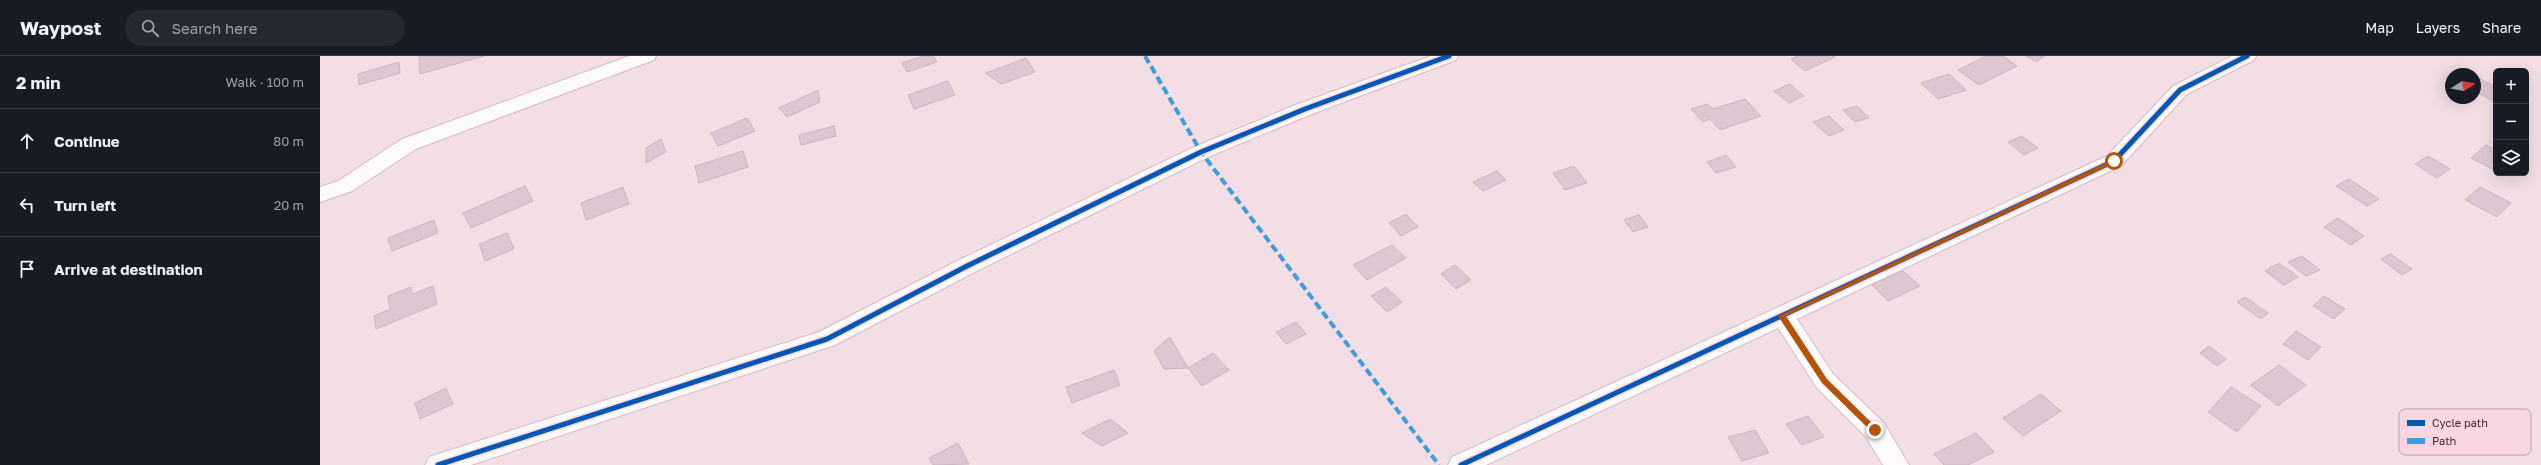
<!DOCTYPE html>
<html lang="en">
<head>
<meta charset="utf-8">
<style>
  body { margin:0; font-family:"Golos Text",sans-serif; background:#242831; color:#f1f3f6 }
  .controls { position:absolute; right:12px; top:12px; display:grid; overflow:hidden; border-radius:6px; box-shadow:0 4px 16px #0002 }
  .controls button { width:36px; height:36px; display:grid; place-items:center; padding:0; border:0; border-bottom:1px solid #363941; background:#171b24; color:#f1f3f6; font:20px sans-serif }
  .compass { position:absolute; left:2125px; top:12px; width:36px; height:36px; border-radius:50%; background:#171b24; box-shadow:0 4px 16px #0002; rotate:79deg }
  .stop { position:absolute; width:12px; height:12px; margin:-9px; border:3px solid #b45309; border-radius:50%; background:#fff }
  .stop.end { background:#b45309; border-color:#fff; box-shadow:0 1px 4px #0008 }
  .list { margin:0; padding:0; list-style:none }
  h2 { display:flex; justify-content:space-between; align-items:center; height:52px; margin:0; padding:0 16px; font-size:17px }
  h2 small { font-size:13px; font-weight:400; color:#9ea1a6 }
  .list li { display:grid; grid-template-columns:26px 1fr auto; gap:12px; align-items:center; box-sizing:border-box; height:64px; padding:0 16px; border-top:1px solid #363941 }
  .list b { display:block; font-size:15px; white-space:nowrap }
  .list em { font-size:13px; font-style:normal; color:#9ea1a6 }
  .icon { flex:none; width:22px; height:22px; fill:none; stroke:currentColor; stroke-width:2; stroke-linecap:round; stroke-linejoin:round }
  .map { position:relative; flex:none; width:2221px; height:409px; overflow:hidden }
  header { display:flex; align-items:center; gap:24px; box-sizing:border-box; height:56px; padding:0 20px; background:#171b24; border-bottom:1px solid #363941 }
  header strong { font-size:19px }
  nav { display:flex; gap:22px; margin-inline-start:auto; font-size:14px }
  .search { width:280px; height:36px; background:#242831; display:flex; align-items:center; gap:10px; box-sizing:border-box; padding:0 14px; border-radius:22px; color:#9ea1a6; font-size:15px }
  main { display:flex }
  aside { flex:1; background:#171b24 }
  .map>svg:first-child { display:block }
</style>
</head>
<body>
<header>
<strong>Waypost</strong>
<div class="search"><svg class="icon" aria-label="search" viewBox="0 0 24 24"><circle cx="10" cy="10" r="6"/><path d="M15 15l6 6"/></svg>Search here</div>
<nav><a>Map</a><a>Layers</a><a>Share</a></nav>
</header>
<main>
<aside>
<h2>2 min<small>Walk · 100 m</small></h2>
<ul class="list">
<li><svg class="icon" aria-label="ahead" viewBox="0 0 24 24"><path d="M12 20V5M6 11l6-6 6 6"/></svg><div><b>Continue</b></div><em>80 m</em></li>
<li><svg class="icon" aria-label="left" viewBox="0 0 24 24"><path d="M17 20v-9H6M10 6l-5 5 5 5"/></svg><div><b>Turn left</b></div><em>20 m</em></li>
<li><svg class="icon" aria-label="arrive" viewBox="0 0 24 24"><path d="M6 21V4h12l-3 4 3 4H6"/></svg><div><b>Arrive at destination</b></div></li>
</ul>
</aside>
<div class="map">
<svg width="2221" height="409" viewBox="0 0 2221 409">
  <rect width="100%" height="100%" fill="#f2dee4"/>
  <!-- building -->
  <path fill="#dec7d2" stroke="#cdb6c2" d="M99 0H164L100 18Z
    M603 0H613L617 6 587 16 582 7Z
    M1478 0H1514L1515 1 1485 15 1471 3Z
    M1666 0H1683L1697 10 1659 29 1638 14Z
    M1706 0H1724L1717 6Z
    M706 2 715 16 681 28 666 17Z
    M79 6 80 17 39 29 38 18Z
    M1629 18 1646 34 1618 43 1601 27Z
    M2155 20 2176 31V42L2172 44 2156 36 2159 34 2155 32Z
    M628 25 635 39 594 53 588 39Z
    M1470 28 1484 40 1469 47 1454 35Z
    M498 34 500 46 467 61 459 52Z
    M1425 43 1441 60 1400 74 1390 63 1383 66 1371 53 1387 48 1393 53Z
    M1537 50 1549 62 1535 66 1523 54Z
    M1509 60 1524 74 1509 80 1493 66Z
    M427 62 435 75 398 90 391 77Z
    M514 70 516 80 481 89 479 79Z
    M1702 80 1718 92 1704 99 1688 86Z
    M341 83 346 96 326 107V92Z
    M2166 89 2174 93 2176 91V115L2151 102Z
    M423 95 428 111 379 127 375 110Z
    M1406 99 1416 111 1396 117 1387 106Z
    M2108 100 2130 113 2117 122 2095 108Z
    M1254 110 1267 127 1245 134 1233 117Z
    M1177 115 1186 124 1163 135 1153 126Z
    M2029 123 2059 143 2047 150 2016 130Z
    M205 130 213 145 151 172 143 157Z
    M303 131 309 148 266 164 261 147Z
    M2160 131 2191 147 2177 161 2145 144Z
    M1086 158 1098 171 1081 180 1069 167Z
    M1319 159 1328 171 1313 176 1304 164Z
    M2018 162 2044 180 2031 189 2004 171Z
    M114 164 118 177 72 195 68 182Z
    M187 177 194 193 165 205 159 188Z
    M1072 189 1086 202 1047 224 1033 209Z
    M2071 198 2092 213 2082 219 2061 203Z
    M1982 200 2000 214 1986 220 1968 206Z
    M1959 207 1978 221 1964 229 1945 215Z
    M1135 209 1151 224 1136 233 1121 218Z
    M1583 215 1600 230 1568 245 1552 229Z
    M113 230 117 248 56 273 54 260 70 253 68 240 91 231 92 238Z
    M1066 231 1082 246 1067 256 1051 240Z
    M2004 240 2025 253 2014 263 1993 250Z
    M1925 241 1948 257 1941 263 1917 246Z
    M976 266 986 278 966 288 956 276Z
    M1976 275 2001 291 1988 304 1963 288Z
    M850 281 868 312 844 313 834 295Z
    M1889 290 1906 303 1897 310 1880 297Z
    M893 297 909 314 882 330 868 312Z
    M1959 309 1986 329 1958 350 1931 329Z
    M794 314 800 329 752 347 746 331Z
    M1911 331 1941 350 1917 376 1888 356Z
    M126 332 133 348 100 363 95 347Z
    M1721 338 1741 355 1703 380 1683 362Z
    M1488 360 1504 381 1482 389 1466 368Z
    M790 363 808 377 782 390 762 377Z
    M1435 374 1449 397 1422 405 1408 381Z
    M1656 377 1674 396 1648 409H1624L1614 398Z
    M638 387 649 408 613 409 609 402Z"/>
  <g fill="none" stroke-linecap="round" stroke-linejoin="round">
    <!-- street casing -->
    <g stroke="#d5bbc3" stroke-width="2">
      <path id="street" d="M309 0H336L334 4 96 93 32 135 0 146V131L18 125 82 83Z
        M1111 0H1138L1136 4 992 58 888 101 655 216 515 289 151 409H105L109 401 118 398 499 276 639 204 874 91 978 48Z
        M1912 0H1936L1934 4 1867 38 1801 110 1477 263 1513 318 1564 367 1589 409H1563L1546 381 1497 332 1458 272 1166 409H1128L1132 401 1787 100 1853 30Z"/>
    </g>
    <!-- street -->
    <use href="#street" fill="#fdfafb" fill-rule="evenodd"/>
    <!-- quiet -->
    <path stroke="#3f9ce1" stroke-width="4" stroke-dasharray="8 4" stroke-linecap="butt" d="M825 0 881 96 1119 409"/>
    <!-- cycleway casing -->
    <g stroke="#fad6e0" stroke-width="8">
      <path id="cycleway" d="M118 409 507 283 647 210 881 96 985 53 1129 0
        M1141 409 1794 105 1860 34 1927 0"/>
    </g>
    <!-- cycleway -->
    <use href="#cycleway" stroke="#0057b8" stroke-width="5"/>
  </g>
  <!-- route -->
  <path fill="#b45309" d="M1794 103 1797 106 1466 260 1507 323 1557 372V376H1552L1502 327 1458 260Z"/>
  <!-- legend -->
  <rect x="2079" y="353" width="132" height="46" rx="6" fill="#fad6e0" stroke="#c3a0aa" stroke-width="1"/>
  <rect x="2087" y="364" width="18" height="6" fill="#0057b8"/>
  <rect x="2087" y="382" width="18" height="6" fill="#3f9ce1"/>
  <g font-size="11" fill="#43222d">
    <text x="2112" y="371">Cycle path</text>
    <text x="2112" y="389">Path</text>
  </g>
</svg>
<div class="controls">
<button>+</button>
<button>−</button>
<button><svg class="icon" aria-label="layers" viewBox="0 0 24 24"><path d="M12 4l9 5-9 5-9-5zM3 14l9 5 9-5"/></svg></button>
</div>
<svg class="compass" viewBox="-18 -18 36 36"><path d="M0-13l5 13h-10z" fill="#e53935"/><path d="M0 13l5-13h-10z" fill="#9ea1a6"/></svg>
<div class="stop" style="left:1794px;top:105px"></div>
<div class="stop end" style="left:1555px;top:374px"></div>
</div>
</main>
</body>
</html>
